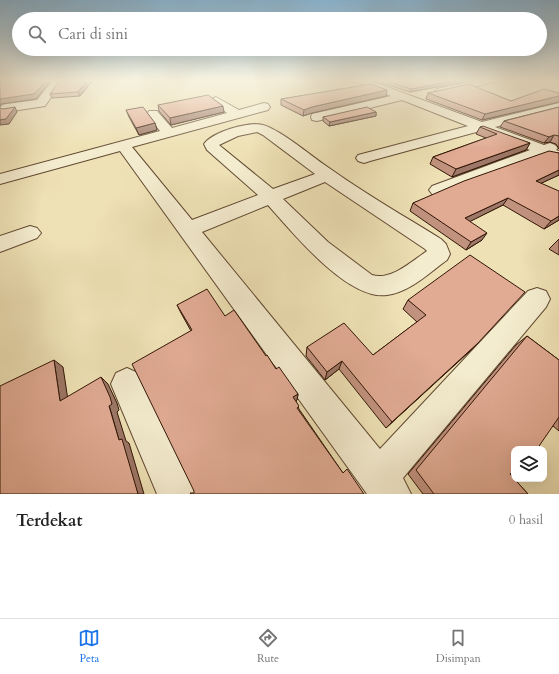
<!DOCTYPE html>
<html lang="id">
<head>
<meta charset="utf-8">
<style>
  body { margin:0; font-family:Cardo,serif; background:#f6f6f6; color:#222 }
  .controls { position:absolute; right:12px; bottom:12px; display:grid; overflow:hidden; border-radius:8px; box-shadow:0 4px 16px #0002 }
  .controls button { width:36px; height:36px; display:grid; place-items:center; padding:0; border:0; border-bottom:1px solid #e0e0e0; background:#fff; color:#222; font:20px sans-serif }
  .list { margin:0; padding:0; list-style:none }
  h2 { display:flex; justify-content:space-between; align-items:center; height:52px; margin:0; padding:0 16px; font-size:17px }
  h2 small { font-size:13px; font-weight:400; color:#767676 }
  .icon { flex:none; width:22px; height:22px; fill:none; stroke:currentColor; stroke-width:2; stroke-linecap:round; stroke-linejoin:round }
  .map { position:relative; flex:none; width:559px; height:494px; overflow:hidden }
  .search { position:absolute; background:#fff; box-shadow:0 4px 16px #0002; left:12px; right:12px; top:12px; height:44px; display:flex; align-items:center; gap:10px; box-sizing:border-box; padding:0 14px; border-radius:22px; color:#767676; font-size:15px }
  .sheet { height:124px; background:#fff }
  nav { display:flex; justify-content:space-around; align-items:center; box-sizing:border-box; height:56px; border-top:1px solid #e0e0e0; background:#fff; font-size:11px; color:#767676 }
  nav a { display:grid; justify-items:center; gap:2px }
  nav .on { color:#1a73e8 }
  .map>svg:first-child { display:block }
</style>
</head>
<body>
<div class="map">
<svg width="559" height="494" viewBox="0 0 559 494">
  <rect width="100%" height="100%" fill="#eee1b5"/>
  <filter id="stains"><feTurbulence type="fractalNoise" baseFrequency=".005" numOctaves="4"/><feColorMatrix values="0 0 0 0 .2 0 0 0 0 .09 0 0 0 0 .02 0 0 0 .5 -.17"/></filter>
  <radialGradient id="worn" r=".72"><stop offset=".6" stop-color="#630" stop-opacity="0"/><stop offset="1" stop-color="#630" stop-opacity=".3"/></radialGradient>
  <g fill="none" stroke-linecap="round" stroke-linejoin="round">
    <!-- minor casing -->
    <g stroke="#614931" stroke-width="2">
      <path id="minor" d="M53 80H63L45 106 6 112 2 111 0 108 2 105 6 104 37 100Z
        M355 80H368L482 122 559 103V111L495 127 544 145 550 143 555 145 558 148 556 150 559 151V161L544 156 444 194 438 195 432 194 429 190 432 186 530 150 480 131 370 161 364 163 358 161 356 158 358 155 468 126 402 100 317 121 312 120 311 117 312 114 391 96 356 82Z
        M479 80H496L495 82 441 94 435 91 437 89Z
        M216 97 239 110 264 103 268 104 270 107 268 110 132 147 192 220 258 195 207 150 204 144C212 132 249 121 263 125 283 131 313 158 332 170 367 195 404 216 441 239L446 244 450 254 447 260C429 273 410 292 387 295 348 301 292 232 268 205L202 232 380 449 528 291 537 288 546 291 550 299 546 307 403 478 411 494H367L120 151 0 184V174L160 131 147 114 149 111H157L172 128 227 113 210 101 212 99ZM257 132 263 135 315 174 273 189 219 145 238 136ZM325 182 425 249 427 251C412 261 391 281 372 275L328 242 283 199Z
        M30 226 37 228 41 233 37 238 0 252V236Z
        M127 368 138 373 197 494H157L111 384 116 373Z"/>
    </g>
    <!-- minor -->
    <use href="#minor" fill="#f4eccf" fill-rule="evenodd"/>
  </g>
  <!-- wall -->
  <path fill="#c1927e" stroke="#321605" d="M93 80 80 96 52 98 50 94Z
    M381 80H474L410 92 382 83Z
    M387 90 386 96 312 113 303 116 281 105V99Z
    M428 93 511 101 559 93V102L482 120 426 99Z
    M158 105 224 112 171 125 159 111Z
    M559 107V149L556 144 550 142 544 143 500 127 504 121Z
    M126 110 155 123 157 130 139 135 129 117Z
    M376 112V116L329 126 323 121V117Z
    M480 127 530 143 526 150 452 177 430 164 433 157 486 138 476 134Z
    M559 153V175L541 183 559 220 544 229 503 205 470 221 482 240 466 250 410 211 413 203Z
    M559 239V255L549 249Z
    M408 300 478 343 386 428 339 369 325 380 306 356 307 347 373 355 417 322 403 309Z
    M177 305 225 316 266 356 298 394 297 400 296 401 299 409 343 473 364 494 194 491 191 331 181 313Z
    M527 336 559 360V431L553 426 514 449 510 474 528 494H423L408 474 516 345Z"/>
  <!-- shaded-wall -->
  <path fill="#9d7767" stroke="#321605" d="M47 80H52L36 99 1 104 0 106V99Z
    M88 80H93L80 96 78 92Z
    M459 80H474L410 92 411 89Z
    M387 90 386 96 312 113 303 116 304 110 312 107Z
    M559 96V102L482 120 485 114Z
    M223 106 224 112 171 125 170 118Z
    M15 107 17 112 9 124 0 125V120Z
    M376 112V116L329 126 330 122Z
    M155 123 157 130 139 135 136 128Z
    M554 135 550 142 544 143 549 137Z
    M530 143 526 150 452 177 456 169Z
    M559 170V175L531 188 536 181Z
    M508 198 503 205 461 226 465 218Z
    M559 216V220L544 229 551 221Z
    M487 233 482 240 466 250 471 242Z
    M478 343 469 352 386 428 392 422Z
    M54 360 63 367 69 407 60 401Z
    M342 361 339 369 325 380 327 372Z
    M101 377 108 384 117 403 119 410 117 412 126 441 129 443 144 494H138L119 440Z
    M298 394 297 400 293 403V397Z"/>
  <!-- building -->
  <path fill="#e0aa93" stroke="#321605" d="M0 80H47L34 94 0 99Z
    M60 80H88L78 92 50 94Z
    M383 80H459L411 89Z
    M371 84 387 90 312 107 304 110 281 99Z
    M469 84 511 101 544 89 559 93V96L485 114 428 93Z
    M208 95 223 106 170 118 158 105Z
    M15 107 6 119 0 120V108L3 109Z
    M143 107 155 123 136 128 126 110Z
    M367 107 376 112 330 122 323 117Z
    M559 107V136L554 135 549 137 504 121Z
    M483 126 530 143 456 169 433 157 497 134 480 127Z
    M549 151 559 153V170L536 181 559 191V216L551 221 508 198 465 218 487 233 471 242 413 203 464 181Z
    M470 255 525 292 478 343 392 422 342 361 327 372 307 347 344 323 373 355 426 315 408 300Z
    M207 289 225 316 234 310 266 356 267 355 276 369 279 367 298 394 293 397 299 406 297 408 343 473 347 469 364 494H191L190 493H194V491L132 364 192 330 177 305Z
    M527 336 559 360V417L537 449H514V470L510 474 528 494H434L416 470Z
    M54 360 60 401 101 377 110 397 112 404 109 406 119 440 122 439 138 494H0V386Z"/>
  <!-- sky -->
  <linearGradient id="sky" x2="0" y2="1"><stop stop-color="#8ab7d5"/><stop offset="0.54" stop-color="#f7f2de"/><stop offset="1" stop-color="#f7f2de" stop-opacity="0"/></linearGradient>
  <rect width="559" height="149" fill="url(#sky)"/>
  <rect width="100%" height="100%" filter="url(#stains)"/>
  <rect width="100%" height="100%" fill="url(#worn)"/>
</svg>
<div class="controls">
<button><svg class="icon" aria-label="layers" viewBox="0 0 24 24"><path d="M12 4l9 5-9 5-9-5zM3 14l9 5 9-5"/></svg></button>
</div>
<div class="search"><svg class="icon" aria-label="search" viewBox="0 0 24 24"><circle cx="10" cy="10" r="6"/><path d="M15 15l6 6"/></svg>Cari di sini</div>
</div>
<section class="sheet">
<h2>Terdekat<small>0 hasil</small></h2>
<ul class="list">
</ul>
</section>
<nav>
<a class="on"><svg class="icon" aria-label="map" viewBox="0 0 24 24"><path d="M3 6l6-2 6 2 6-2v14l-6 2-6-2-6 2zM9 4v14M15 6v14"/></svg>Peta</a>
<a><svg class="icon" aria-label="directions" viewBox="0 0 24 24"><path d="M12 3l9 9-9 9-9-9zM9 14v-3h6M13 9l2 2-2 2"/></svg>Rute</a>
<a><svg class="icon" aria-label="saved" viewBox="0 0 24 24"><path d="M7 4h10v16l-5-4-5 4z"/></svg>Disimpan</a>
</nav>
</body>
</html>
